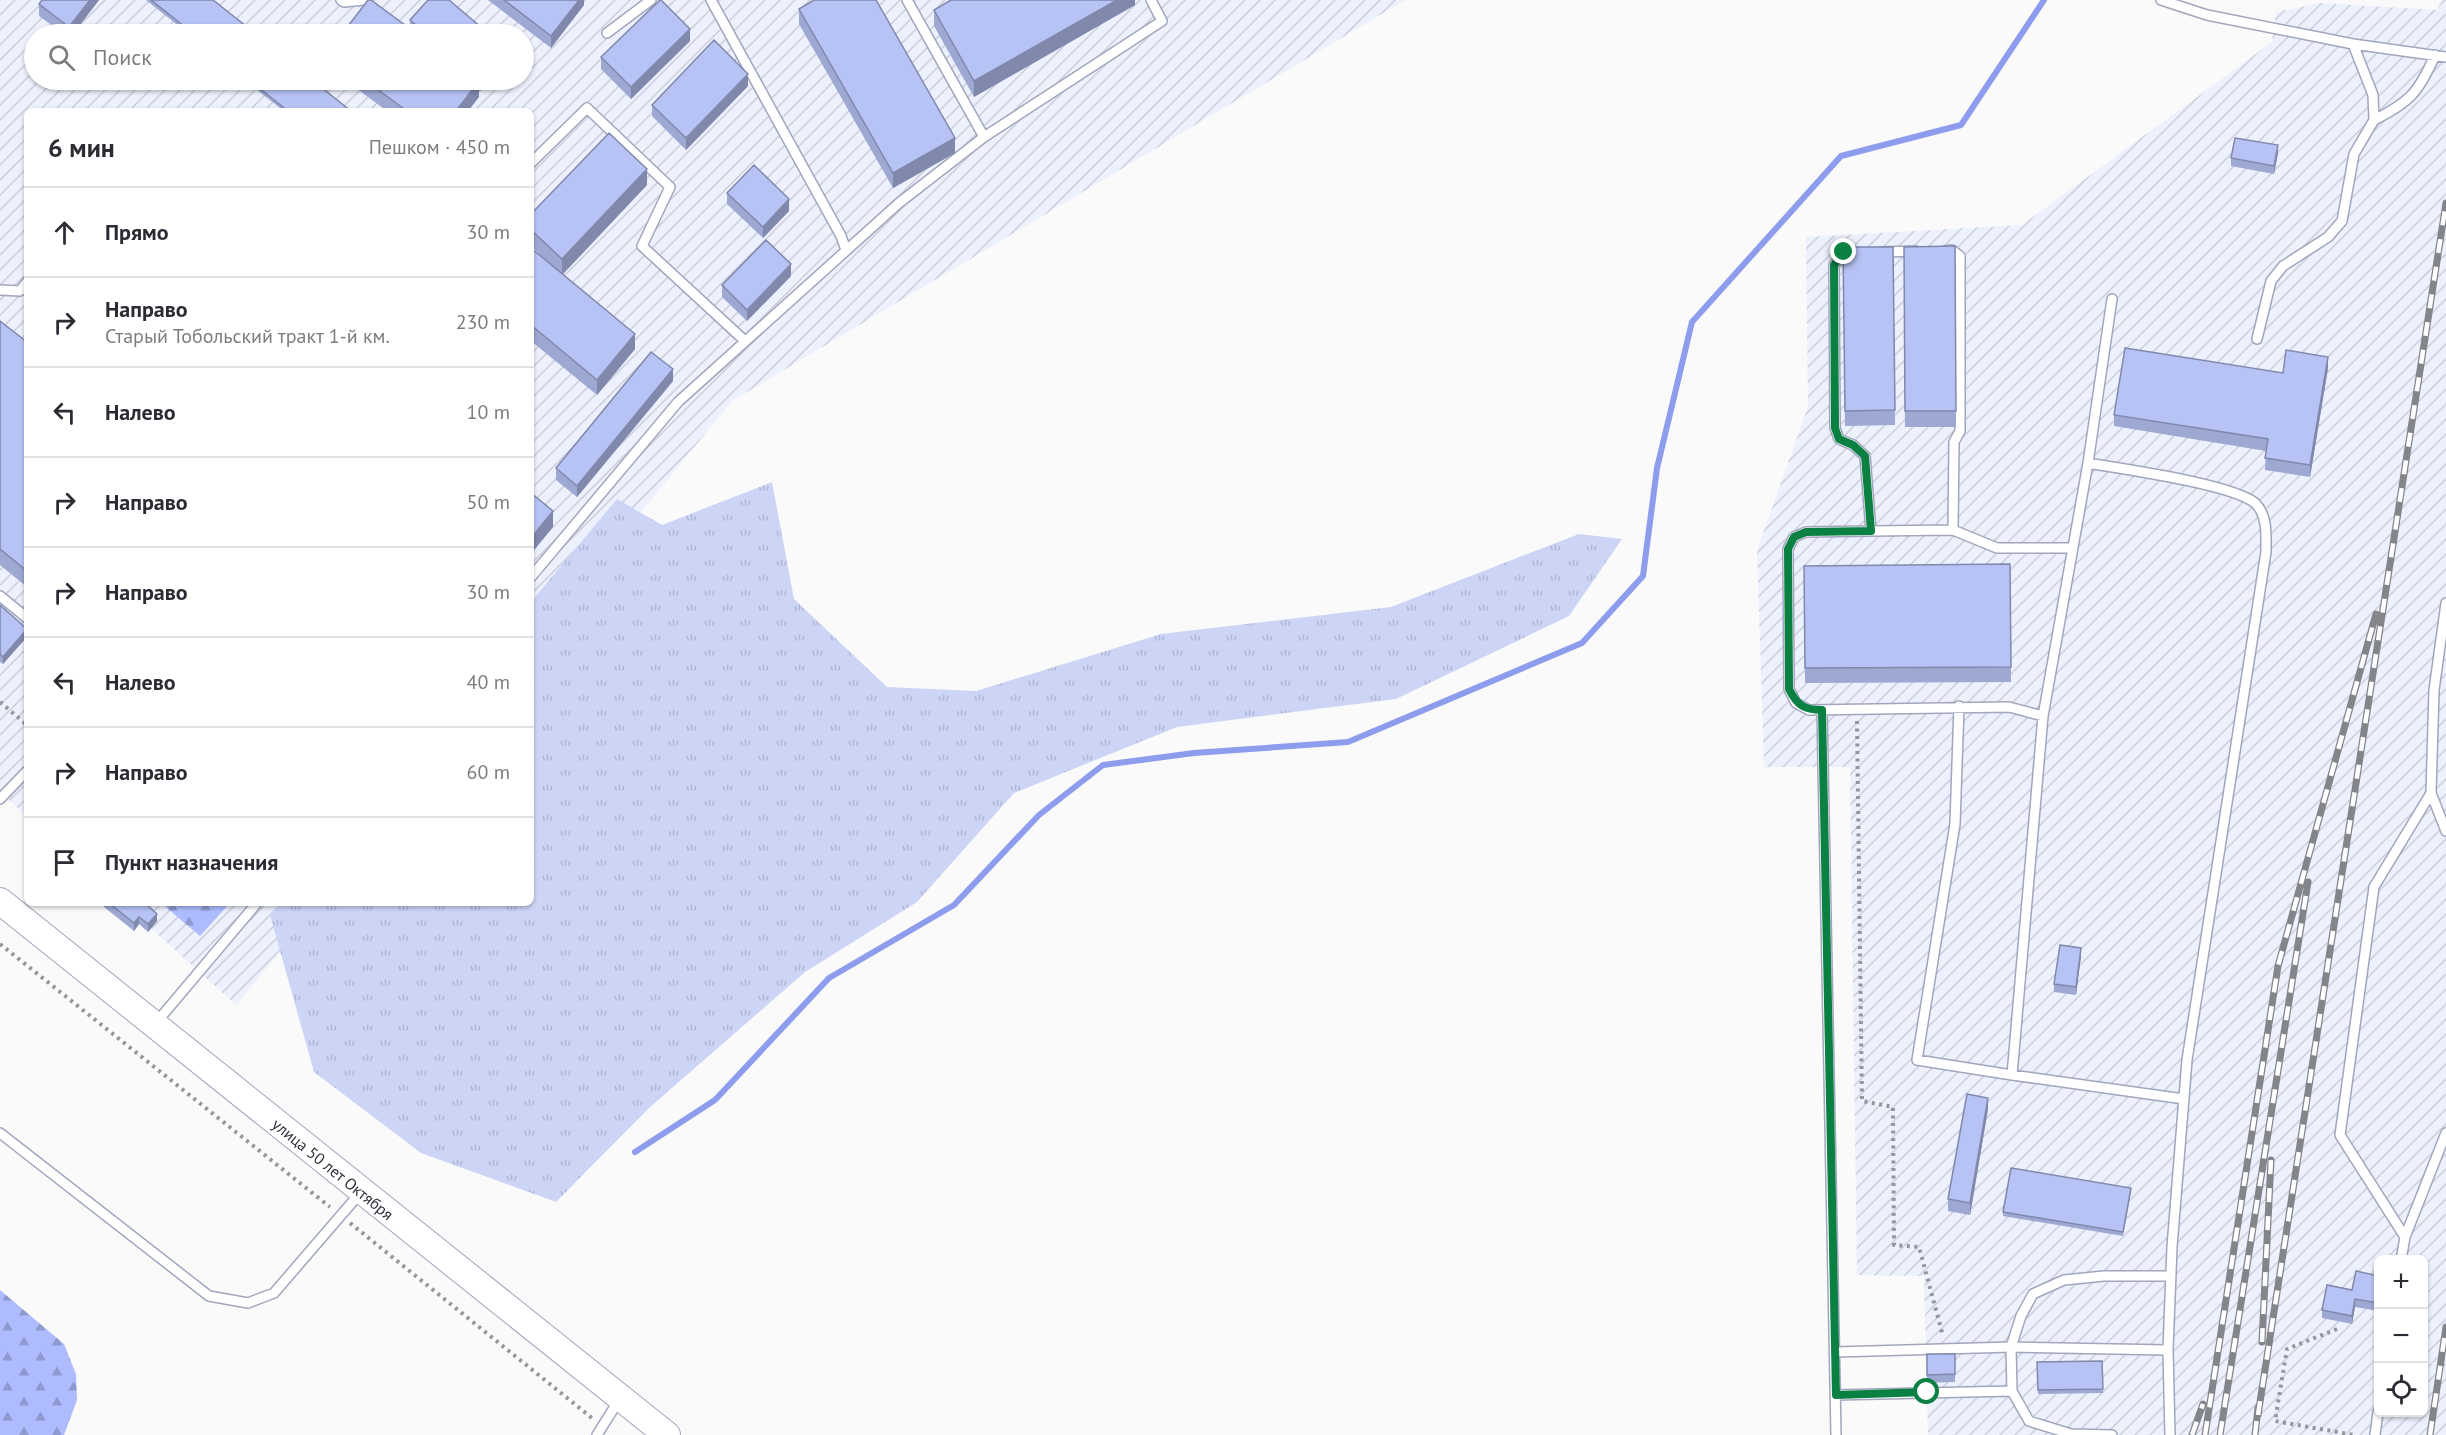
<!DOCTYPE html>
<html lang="ru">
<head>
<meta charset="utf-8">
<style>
  body { margin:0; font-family:"PT Sans",sans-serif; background:#f2f2f3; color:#2b2b33 }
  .controls { position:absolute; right:18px; bottom:18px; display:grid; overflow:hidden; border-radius:9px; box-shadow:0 2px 4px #0004 }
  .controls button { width:54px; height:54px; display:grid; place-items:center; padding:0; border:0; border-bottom:2px solid #e1e1e2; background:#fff; color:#2b2b33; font:30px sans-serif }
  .stop { position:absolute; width:18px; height:18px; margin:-14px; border:4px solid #0b8043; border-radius:50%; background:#fff }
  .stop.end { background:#0b8043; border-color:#fff; box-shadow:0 2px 6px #0008 }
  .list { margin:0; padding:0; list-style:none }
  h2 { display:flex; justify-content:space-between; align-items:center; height:78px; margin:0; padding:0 24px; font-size:26px }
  h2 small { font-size:20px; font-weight:400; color:#7c7c81 }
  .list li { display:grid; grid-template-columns:39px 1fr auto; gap:18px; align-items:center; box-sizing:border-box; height:90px; padding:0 24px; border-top:2px solid #e1e1e2 }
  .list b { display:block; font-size:22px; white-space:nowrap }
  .list p { margin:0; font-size:20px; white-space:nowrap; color:#7c7c81 }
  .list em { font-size:20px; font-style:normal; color:#7c7c81 }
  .icon { flex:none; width:33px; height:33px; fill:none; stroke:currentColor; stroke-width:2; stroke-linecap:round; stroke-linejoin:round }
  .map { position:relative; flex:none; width:2446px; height:1435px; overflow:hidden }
  .search { position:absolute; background:#fff; box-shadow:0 2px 4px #0004; left:24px; top:24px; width:510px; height:66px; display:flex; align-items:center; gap:15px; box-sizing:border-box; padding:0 21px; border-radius:33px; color:#7c7c81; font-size:22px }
  .panel { position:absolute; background:#fff; box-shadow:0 2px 4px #0004; left:24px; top:108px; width:510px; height:798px; border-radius:9px }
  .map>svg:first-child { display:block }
</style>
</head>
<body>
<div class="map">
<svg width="2446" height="1435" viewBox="0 0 2446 1435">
  <defs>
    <pattern id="industrial-furrows" width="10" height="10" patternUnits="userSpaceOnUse" patternTransform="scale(1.5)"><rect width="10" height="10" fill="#edf0fd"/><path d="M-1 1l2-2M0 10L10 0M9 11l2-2" fill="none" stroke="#ccceda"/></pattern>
    <pattern id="grass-tufts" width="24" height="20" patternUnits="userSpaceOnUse" patternTransform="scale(1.5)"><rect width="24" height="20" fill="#cdd5f7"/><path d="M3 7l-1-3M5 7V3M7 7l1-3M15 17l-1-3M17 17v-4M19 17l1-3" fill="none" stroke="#b0b7d4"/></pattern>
    <pattern id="forest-firs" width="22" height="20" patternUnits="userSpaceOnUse" patternTransform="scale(1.5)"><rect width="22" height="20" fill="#aebcff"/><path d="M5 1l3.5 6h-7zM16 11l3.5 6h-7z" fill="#8e99cf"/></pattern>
  </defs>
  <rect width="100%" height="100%" fill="#fafafa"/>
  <!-- industrial -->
  <path fill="url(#industrial-furrows)" fill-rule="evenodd" d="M0 0H1405L732 401 531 646V111H27V816L0 792ZM34 34H524V80H34Z
    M2442 0H2446V1435H1928L1924 1276 1857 1275 1850 767H1764L1757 550 1808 407 1806 237 2022 225 2272 42 2276 12 2320 3 2437 10ZM2378 1260H2424V1412H2378Z
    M123 903H320L236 1005Z"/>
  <!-- grass -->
  <path fill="url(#grass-tufts)" d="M772 482 794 599 887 687 976 691 1161 634 1391 607 1579 534 1622 539 1569 616 1396 699 1177 727 1014 793 917 902 805 972 649 1108 556 1202 421 1153 314 1072 270 915 280 903H531V602L617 499 662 525Z"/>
  <!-- forest -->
  <path fill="url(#forest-firs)" d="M161 903H230L200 936Z
    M0 1290 64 1344 76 1374 77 1400 64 1435H0Z"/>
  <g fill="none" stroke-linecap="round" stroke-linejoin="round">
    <!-- stream -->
    <path stroke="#8d9ced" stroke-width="6" d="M635 1152 715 1100 829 978 954 905 1039 815 1103 765 1194 753 1348 742 1582 643 1643 576 1657 468 1692 322 1841 156 1961 125 2044 0"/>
    <!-- lane casing -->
    <g stroke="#a0a6bd" stroke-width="12">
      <path id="lane" d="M341 0 344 2 364 0
        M711 0 841 236 846 250
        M907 0 984 137
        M2161 0 2207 15 2353 44 2446 57
        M607 33 651 0
        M2374 120C2410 102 2419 92 2435 55
        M531 163 587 108 670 187 642 246 745 341
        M1853 252H1844L1834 265 1835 428 1839 439 1853 445 1865 456 1871 531 1806 532 1794 537 1788 549 1789 689 1796 703 1809 710 2009 707 2043 716
        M1882 252 1916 251
        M0 290 20 291 27 282
        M2112 299 2088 463 2043 716 2012 1075 2184 1099
        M2257 339 2271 281 2283 266 2328 237 2342 221 2354 154 2374 120 2373 95 2353 44
        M2088 463C2123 469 2232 484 2255 503 2268 515 2266 537 2266 552L2187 1060 2172 1247 2168 1350 2170 1435
        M1953 530 1997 548H2073
        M1871 531 1953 530 1954 442 1960 431V256L1952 250 1945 251
        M531 577 678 402 899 203 984 137 1162 21 1151 0
        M0 596 27 618
        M2446 603 2434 690 2431 793 2446 831
        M1959 706 1955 824 1917 1060 2012 1075
        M1822 710 1836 1435
        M0 799 27 771
        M155 1024 257 903
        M0 1133 209 1296 248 1303 274 1293 361 1192
        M2405 1237 2340 1135 2374 887 2431 793
        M2401 1260 2405 1237 2446 1133
        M1836 1352 2011 1347 2168 1350
        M1835 1395 2012 1391
        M597 1435 619 1400
        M2112 1435 2071 1434 2029 1421 2012 1391 2011 1347 2021 1316 2033 1294 2064 1280 2104 1276H2171
        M2375 1435 2378 1412"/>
    </g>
    <!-- secondary casing -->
    <g stroke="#a0a6bd" stroke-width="28">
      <path id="secondary" d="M0 901 667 1435"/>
    </g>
    <!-- path -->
    <path stroke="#95969a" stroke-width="4" stroke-dasharray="3 4.5" stroke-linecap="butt" d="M0 702 27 725
      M1857 721 1862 1101 1893 1107 1894 1245 1919 1247 1943 1336
      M0 944 330 1207
      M350 1223 592 1418
      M2337 1329 2287 1349 2275 1421 2354 1435"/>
    <!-- lane -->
    <use href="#lane" stroke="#fff" stroke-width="9"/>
    <!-- secondary -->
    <use href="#secondary" stroke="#fff" stroke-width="26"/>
    <!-- rail casing -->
    <g stroke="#84858a" stroke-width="7">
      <path id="rail" d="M2262 1342 2271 1160
        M2258 1415 2446 203
        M2192 1435 2203 1404
        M2205 1435 2278 966 2376 614
        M2220 1435 2308 882
        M2255 1435 2258 1408
        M2430 1435 2446 1327"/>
    </g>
    <!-- rail -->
    <use href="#rail" stroke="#fff" stroke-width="4.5" stroke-dasharray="14" stroke-linecap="butt"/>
  </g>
  <!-- wall -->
  <path fill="#9da8d3" d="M42 0H99L73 34H64L39 16V4Z
    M146 0H213L256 34H189Z
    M488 0H584V5L551 48Z
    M1135 0V5L974 97 934 26V10Z
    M799 9 955 153 893 188 799 24Z
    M410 20 489 34H342L410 30Z
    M690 41 631 99 601 69V57Z
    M244 80H312L351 111H284Z
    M345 80H490L480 91H479V97L468 111H387Z
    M748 86 686 150 652 116V105Z
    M2278 153 2274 174 2231 166V158Z
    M647 185 563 274 635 349 597 395 531 341V248L547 261 531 246V214Z
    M727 193 789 211 763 238 727 204Z
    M1955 246 1956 427H1905L1904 247Z
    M1843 247H1893L1895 425 1845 426Z
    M791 276 747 321 722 297V285Z
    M0 321 27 342V587L0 565Z
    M2328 368 2310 477 2265 470 2266 451 2114 426V415L2283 373Z
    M673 381 577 497 556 480V468Z
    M2010 564 2011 682 1805 683 1804 566Z
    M0 605 27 629 3 664 0 662Z
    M104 903H145L157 921 148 932 139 924 134 931 104 907Z
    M2081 956 2076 995 2054 992V984Z
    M1988 1109 1970 1215 1948 1211V1199Z
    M2131 1192 2123 1236 2003 1216V1212Z
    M2379 1276V1311L2355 1307 2352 1324 2322 1318V1310L2352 1290Z
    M1927 1354H1955V1382L1927 1383Z
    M2102 1361 2103 1393 2038 1394 2037 1362Z"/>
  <!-- shaded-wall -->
  <path fill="#8088ac" d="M90 0H99L73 34H69V27Z
    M579 0H584V5L551 48V36Z
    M1117 0H1135V5L974 97V81Z
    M690 29V41L631 99V87Z
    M748 74V86L686 150V138Z
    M480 80H490L480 91Z
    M479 81V97L468 111H456Z
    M955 138V153L893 188V173Z
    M2278 145V153L2274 174V166Z
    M647 169V185L562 275V259Z
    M789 199V211L763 238V227Z
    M791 264V276L747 321V310Z
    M635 334V349L597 395V380Z
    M2328 357V368L2310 477V465Z
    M673 369V381L577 497V486Z
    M553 511V527L531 554V538Z
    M27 629V637L3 664V657Z
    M157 914V921L148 932V924Z
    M139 917V924L134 931V923Z
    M2081 948V956L2076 995V987Z
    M1988 1098V1109L1970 1215V1203Z
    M2355 1299V1307L2352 1324V1316Z"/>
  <!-- building -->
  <path fill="#b7c3f5" stroke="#8088ac" stroke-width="1.5" d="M42 0H90L69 27 39 4Z
    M151 0H213L256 34H194Z
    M368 0H371L417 34H342Z
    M428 0H449L489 34H427L410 20Z
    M504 0H579L551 36Z
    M660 0H661L690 29 631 87 601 57Z
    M814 0H876L955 138 893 173 799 9Z
    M951 0H1117L974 81 934 10Z
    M714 40 748 74 686 138 652 105Z
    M249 80H312L351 111H288Z
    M365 80H477L479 81 456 111H407Z
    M609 133 647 169 562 259 531 230V214Z
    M2235 138 2278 145 2274 166 2231 158Z
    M754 165 789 199 763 227 727 193Z
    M766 240 791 264 747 310 722 285Z
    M1955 246 1956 411H1905L1904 247Z
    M1843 247H1893L1895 410 1845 411Z
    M531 248 635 334 597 380 531 325Z
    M0 321 27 342V571L0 549Z
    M2125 348 2283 373 2286 350 2328 357 2310 465 2265 458 2268 439 2114 415Z
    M651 352 673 369 577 486 556 468Z
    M531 493 553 511 531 538Z
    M2010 564 2011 667 1805 668 1804 566Z
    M0 605 27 629 3 657 0 654Z
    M109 903H145L157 914 148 924 139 917 134 923Z
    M2060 945 2081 948 2076 987 2054 984Z
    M1967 1094 1988 1098 1970 1203 1948 1199Z
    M2011 1168 2131 1188 2123 1232 2003 1212Z
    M2356 1271 2379 1276V1303L2355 1299 2352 1316 2322 1310 2327 1285 2352 1290Z
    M1927 1354H1955V1374L1927 1375Z
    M2102 1361 2103 1389 2038 1390 2037 1362Z"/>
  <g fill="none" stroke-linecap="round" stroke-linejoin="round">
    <!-- route -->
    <path stroke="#0b8043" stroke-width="8" d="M1844 252 1834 265 1835 428 1839 439 1853 445 1865 456 1871 531 1806 532 1794 537 1788 549 1789 689C1797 705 1804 710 1822 710L1836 1395 1927 1392"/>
  </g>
  <g text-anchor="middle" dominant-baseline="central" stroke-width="4.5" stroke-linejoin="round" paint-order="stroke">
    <!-- street labels -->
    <g font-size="16" fill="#2f313a" stroke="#fff">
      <text transform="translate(333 1169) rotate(39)">улица 50 лет Октября</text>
    </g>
  </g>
</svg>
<div class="controls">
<button>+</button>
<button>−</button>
<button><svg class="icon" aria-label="locate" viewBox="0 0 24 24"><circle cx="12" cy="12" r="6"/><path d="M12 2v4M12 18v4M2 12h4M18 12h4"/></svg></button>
</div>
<div class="stop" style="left:1927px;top:1392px"></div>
<div class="stop end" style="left:1844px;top:252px"></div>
<div class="search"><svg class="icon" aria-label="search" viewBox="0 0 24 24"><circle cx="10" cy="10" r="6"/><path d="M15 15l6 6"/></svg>Поиск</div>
<section class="panel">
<h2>6 мин<small>Пешком · 450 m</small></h2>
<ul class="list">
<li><svg class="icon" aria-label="ahead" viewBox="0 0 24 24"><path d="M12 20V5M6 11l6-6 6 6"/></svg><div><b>Прямо</b></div><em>30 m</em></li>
<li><svg class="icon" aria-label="right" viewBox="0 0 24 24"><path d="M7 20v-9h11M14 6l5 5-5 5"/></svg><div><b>Направо</b><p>Старый Тобольский тракт 1-й км.</p></div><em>230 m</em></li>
<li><svg class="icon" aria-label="left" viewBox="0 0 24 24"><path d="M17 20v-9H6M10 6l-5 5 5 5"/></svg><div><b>Налево</b></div><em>10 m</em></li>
<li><svg class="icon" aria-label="right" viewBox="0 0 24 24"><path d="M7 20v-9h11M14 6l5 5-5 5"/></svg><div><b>Направо</b></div><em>50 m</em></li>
<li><svg class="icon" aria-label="right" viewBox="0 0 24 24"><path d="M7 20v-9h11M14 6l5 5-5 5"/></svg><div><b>Направо</b></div><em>30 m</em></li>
<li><svg class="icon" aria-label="left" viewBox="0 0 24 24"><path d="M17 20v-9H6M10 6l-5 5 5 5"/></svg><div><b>Налево</b></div><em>40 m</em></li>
<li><svg class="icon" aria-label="right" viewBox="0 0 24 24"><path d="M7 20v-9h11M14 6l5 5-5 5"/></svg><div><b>Направо</b></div><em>60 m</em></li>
<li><svg class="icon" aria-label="arrive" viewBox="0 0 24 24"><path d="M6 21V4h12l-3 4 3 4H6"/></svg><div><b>Пункт назначения</b></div></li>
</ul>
</section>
</div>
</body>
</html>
